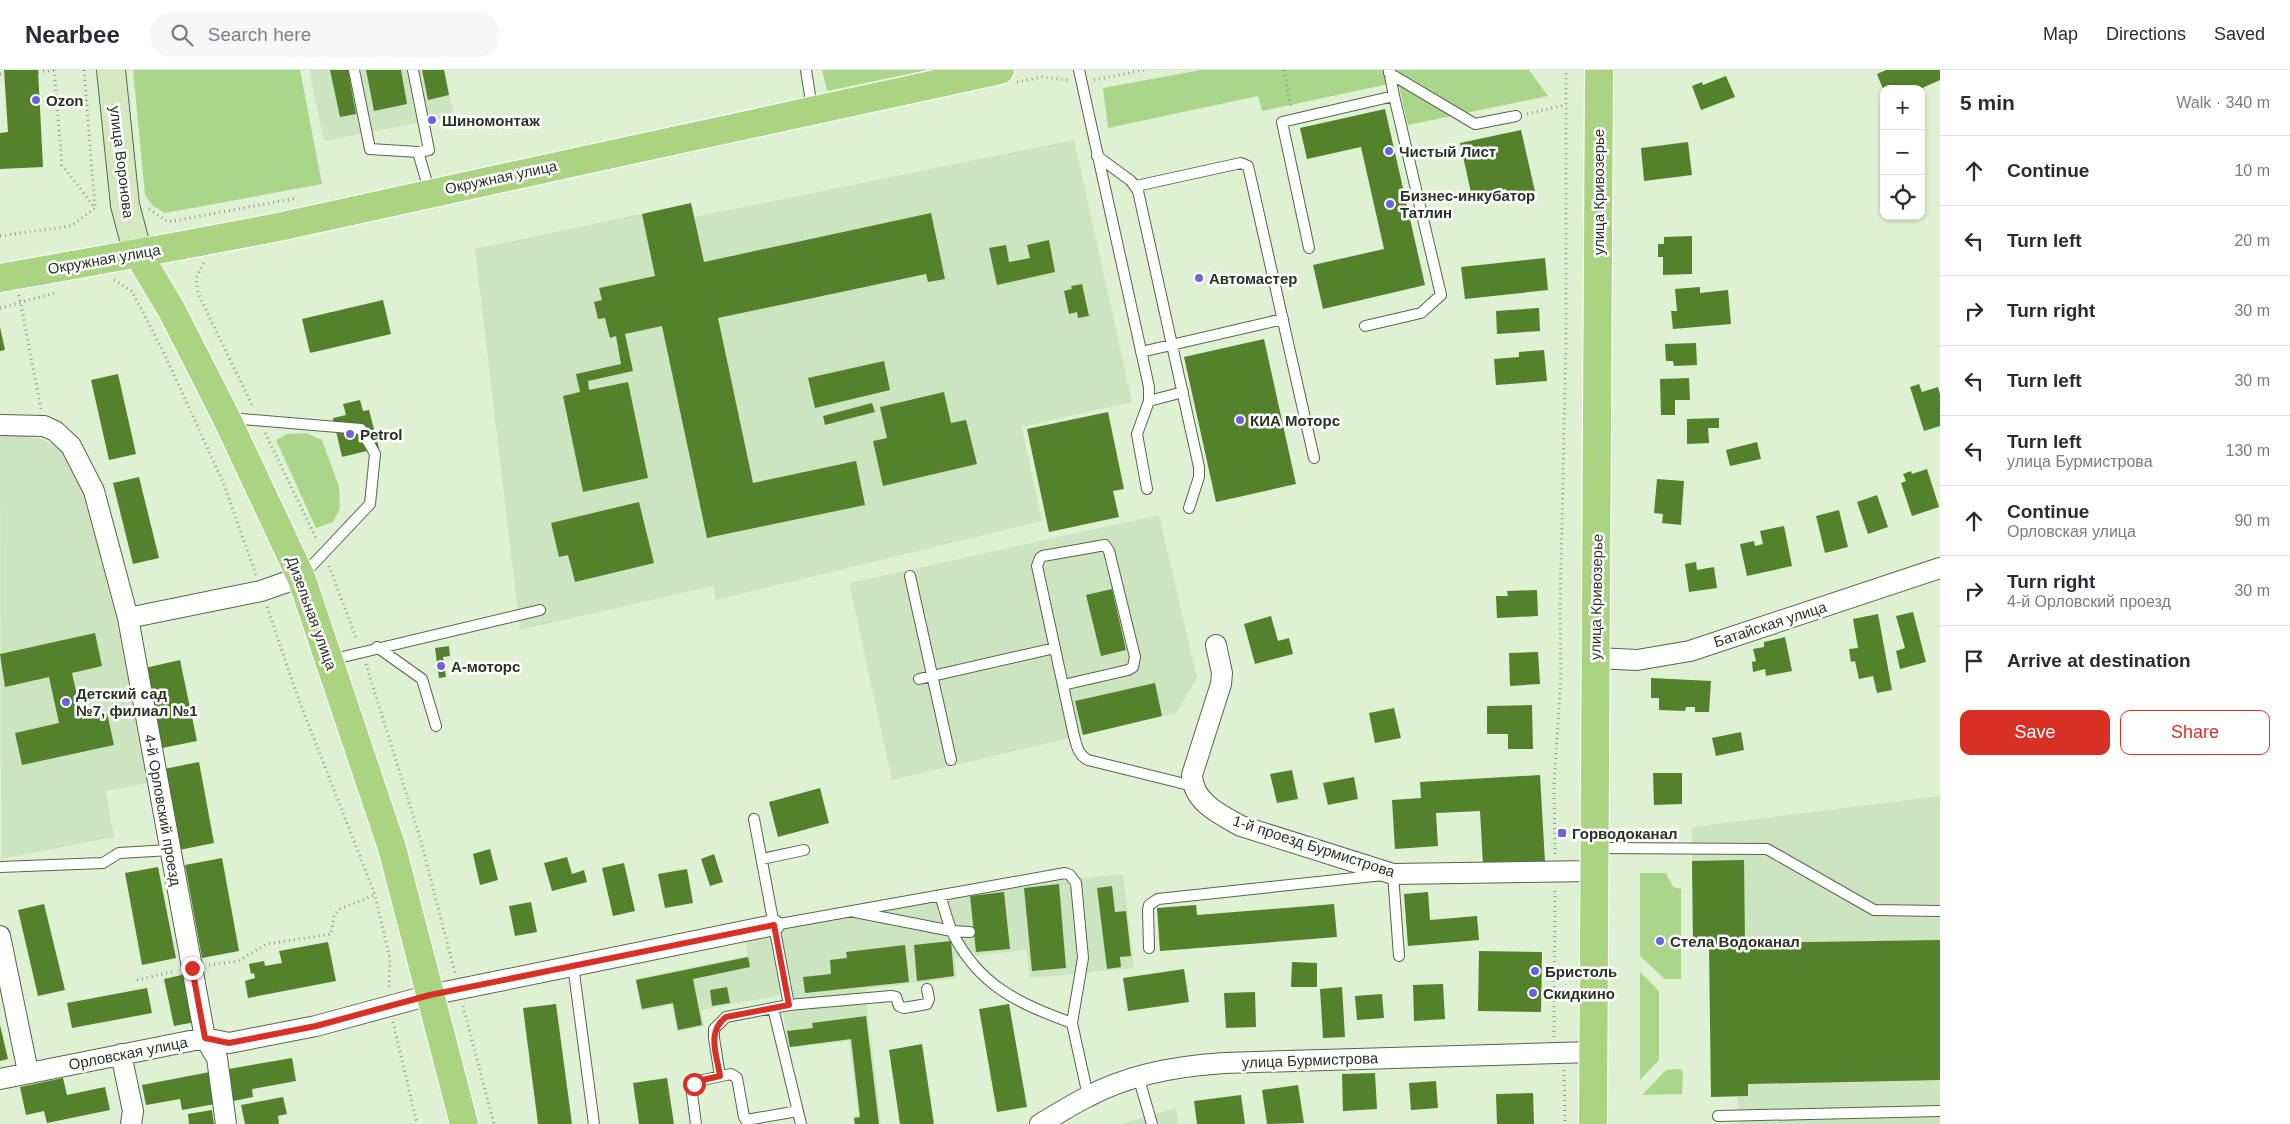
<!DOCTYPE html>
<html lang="en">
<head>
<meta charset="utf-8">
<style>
  body { margin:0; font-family:Helvetica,sans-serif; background:#f7f7f7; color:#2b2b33 }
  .controls { position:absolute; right:15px; top:15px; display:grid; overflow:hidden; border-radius:10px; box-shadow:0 1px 4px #0004 }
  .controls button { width:45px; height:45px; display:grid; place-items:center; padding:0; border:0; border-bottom:1px solid #e1e1e2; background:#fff; color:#2b2b33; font:25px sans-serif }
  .stop { position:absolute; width:15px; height:15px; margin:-11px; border:4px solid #d93025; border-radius:50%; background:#fff }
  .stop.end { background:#d93025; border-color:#fff; box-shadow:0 1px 5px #0008 }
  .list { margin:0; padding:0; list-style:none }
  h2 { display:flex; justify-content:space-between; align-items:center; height:65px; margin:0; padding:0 20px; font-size:21px }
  h2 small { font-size:16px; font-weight:400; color:#7c7c81 }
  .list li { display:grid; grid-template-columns:32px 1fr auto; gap:15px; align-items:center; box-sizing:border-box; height:70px; padding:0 20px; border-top:1px solid #e1e1e2 }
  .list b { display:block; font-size:19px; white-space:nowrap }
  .list p { margin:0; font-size:16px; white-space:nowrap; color:#7c7c81 }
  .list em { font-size:16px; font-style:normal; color:#7c7c81 }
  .actions { display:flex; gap:10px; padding:15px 20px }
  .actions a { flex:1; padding:11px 0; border:1px solid #d93025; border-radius:10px; text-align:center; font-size:18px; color:#d93025 }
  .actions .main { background:#d93025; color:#fff }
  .icon { flex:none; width:28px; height:28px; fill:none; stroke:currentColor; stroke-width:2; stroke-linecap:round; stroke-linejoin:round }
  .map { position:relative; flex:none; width:1940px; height:1054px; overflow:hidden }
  header { display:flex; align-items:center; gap:30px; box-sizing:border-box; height:70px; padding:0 25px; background:#fff; border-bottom:1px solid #e1e1e2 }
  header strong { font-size:24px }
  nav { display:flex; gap:28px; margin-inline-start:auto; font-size:18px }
  .search { width:350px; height:45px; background:#f7f7f7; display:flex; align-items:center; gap:12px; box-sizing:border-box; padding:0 18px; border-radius:28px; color:#7c7c81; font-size:19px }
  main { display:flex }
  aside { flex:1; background:#fff }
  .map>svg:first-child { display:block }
</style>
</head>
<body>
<header>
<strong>Nearbee</strong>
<div class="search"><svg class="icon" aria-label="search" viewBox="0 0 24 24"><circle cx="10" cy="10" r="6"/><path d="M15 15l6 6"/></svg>Search here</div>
<nav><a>Map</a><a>Directions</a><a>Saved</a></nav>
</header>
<main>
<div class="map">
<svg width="1940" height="1054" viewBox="0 0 1940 1054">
  <rect width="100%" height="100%" fill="#def1d2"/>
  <!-- built -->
  <path fill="#cde4c0" d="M309 0H444L454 46 324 71Z
    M1074 70 1132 332 1022 357 1042 451 716 530 713 516 520 560 475 179 691 133 694 147Z
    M5 361 42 369 75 388 117 551 148 713 106 721 114 767 1 789 0 363Z
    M1159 445 1197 608 1176 643 892 710 849 513Z
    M1940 726V1054H1738L1737 1026 1711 1027 1709 874H1693L1692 757Z
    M1123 804 1134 898 1030 908 1027 880 955 888 957 908 865 919 881 1054H854L853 1046 859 1045 849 971 788 978 781 925 701 940 704 956 677 962 672 935 641 941 635 909 748 886 744 866 1024 814Z
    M1176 1038 1178 1054H1120Z"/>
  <!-- green -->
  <path fill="#a9d688" d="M133 0H300L322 114 165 143 152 135 145 125Z
    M822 0H927L827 21Z
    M1201 0H1529L1548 26 1408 55 1398 12 1262 41 1258 26 1108 58 1103 18Z
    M306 363 322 370 339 417 340 439 333 452 316 458 276 370 287 364Z
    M1640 803H1666L1673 817 1681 819V909H1665L1640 886Z
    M1640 902 1659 921V990L1640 1010Z
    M1680 999 1683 1001 1682 1024 1642 1025 1666 1000Z"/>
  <!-- building -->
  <path fill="#54812c" d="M4 0H38L43 97 0 99V63L8 62Z
    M330 0H348L356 44 340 47Z
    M366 0H401L407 34 374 41Z
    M422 0H444L449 25 428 30Z
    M1886 0H1940V10L1920 19H1883L1877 4Z
    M1726 6 1735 27 1701 40 1692 16 1702 12 1703 15Z
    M1385 39 1425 215 1323 239 1313 195 1384 179 1361 77 1307 89 1300 58Z
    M1521 60 1536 126 1508 132 1506 119 1472 127 1460 73Z
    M1688 72 1692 105 1644 111 1641 78Z
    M691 133 704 192 931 143 945 209 928 212 926 204 718 248 753 413 856 391 865 435 707 468 662 256 625 264 633 301 588 311 589 320 628 312 648 408 583 422 563 326 580 322 576 304 621 294 616 266 610 268 605 248 598 249 594 232 602 230 599 218 655 206 642 144Z
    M1692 166V204L1663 205V187H1658V174H1664V167Z
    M1049 170 1055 202 997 215 989 178 1006 175 1009 192 1030 188 1027 175Z
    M1545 188 1548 220 1465 229 1461 197Z
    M1082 214 1089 246 1078 248 1077 242 1069 244 1064 221 1072 219 1071 216Z
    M1700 217V223L1728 220 1731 254 1673 259 1671 241H1677L1675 219Z
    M383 230 391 264 310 283 302 249Z
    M1539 238 1540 261 1497 264 1496 241Z
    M0 257 5 280 0 281Z
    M1264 269 1296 414 1216 432 1184 287Z
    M1696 273 1697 295 1674 296 1673 291H1666L1665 274Z
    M1544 280 1547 311 1496 315 1494 289 1519 287V282Z
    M884 291 890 320 815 338 808 308Z
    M118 304 136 384 109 390 91 310Z
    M1689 308 1690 330H1675V345H1661L1660 309Z
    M1919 314 1922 322 1938 317 1940 324V356L1924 361 1910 317Z
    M944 322 951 353 966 350 977 394 883 416 873 371 887 368 880 337Z
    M360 330 363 341 369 340 379 378 342 387 333 348 346 345 343 334Z
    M872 333 875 342 825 355 823 346Z
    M1108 342 1124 419 1113 421 1119 447 1049 462 1027 359Z
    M1719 348V358H1708L1709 373 1687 374V349Z
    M1757 372 1761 389 1730 396 1726 380Z
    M1927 399 1939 437 1912 446 1901 413 1906 411 1903 404 1911 401 1912 404Z
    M139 407 159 488 133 494 113 413Z
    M1657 409 1684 411 1681 455 1662 453 1663 444 1654 443Z
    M1877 425 1888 457 1868 464 1857 432Z
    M639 432 654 493 575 512 568 485 559 487 551 453Z
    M1839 440 1848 477 1825 483 1816 446Z
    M1784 456 1792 496 1747 506 1740 474 1754 471 1755 476 1763 474 1760 461Z
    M1696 492 1697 500 1714 497 1717 518 1689 522 1685 494Z
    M1112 519 1126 580 1101 586 1086 525Z
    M1537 520 1538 546 1497 548 1496 526H1508L1507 521Z
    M1913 542 1926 592 1900 599 1896 581 1905 578 1896 546Z
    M1878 544 1892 620 1877 623 1873 606 1859 609 1855 591 1851 592 1849 579 1858 578 1853 549Z
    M1271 546 1278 571 1289 568 1293 584 1255 594 1244 554Z
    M95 563 102 596 72 603 82 649 107 643 114 675 22 695 15 663 59 653 49 607 5 617 0 584Z
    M1785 567 1792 601 1766 606 1765 599 1753 602 1752 592 1756 591 1753 579 1764 577V572Z
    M449 576 450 586 443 587 446 607 439 608 435 578Z
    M1538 582 1540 614 1510 616 1509 583Z
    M180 590 197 671 162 678 145 598Z
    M1651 608 1711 611 1709 642H1695V637H1686L1685 641 1659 640V628H1651Z
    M1155 613 1162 646 1083 665 1075 631Z
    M1532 635 1533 679H1508V664H1487V636Z
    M1394 638 1401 668 1375 673 1369 643Z
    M1741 662 1744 680 1716 686 1712 668Z
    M199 692 214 773 179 780 164 699Z
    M1292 700 1298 729 1277 733 1270 704Z
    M1653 703H1682V734L1654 735Z
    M1540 705 1545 792 1483 795 1480 741 1436 743 1438 776 1395 779 1392 730 1421 728 1420 712Z
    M1354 707 1358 729 1328 735 1323 713Z
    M820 718 829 753 778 767 769 732Z
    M490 779 498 810 480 815 473 784Z
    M714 784 723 812 710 816 701 789Z
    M567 787 572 804 584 800 587 812 552 821 544 793Z
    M222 788 239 881 202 888 185 795Z
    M1744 790 1745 873 1940 870V1010L1748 1014V1026L1711 1027 1709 874H1693L1692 791Z
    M624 793 635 841 613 846 602 798Z
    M158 797 176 888 142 895 125 803Z
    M687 799 693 833 665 838 658 804Z
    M1059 814 1066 898 1032 901 1024 818Z
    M1112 816 1115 842 1126 841 1131 886 1120 887 1121 897 1107 899 1097 818Z
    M1004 822 1010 879 976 882 970 826Z
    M1428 822 1430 850 1477 846 1479 870 1408 876 1404 824Z
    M531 832 537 862 515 866 509 836Z
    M44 834 65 920 38 926 18 840Z
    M1334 834 1337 867 1160 881 1157 838 1196 835 1197 845Z
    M951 871 954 906 917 911 914 875Z
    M328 872 336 911 248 928 245 911 255 908 254 903 251 904 249 894 264 891 265 896 282 893 279 881Z
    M905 875 909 912 805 923 803 907 831 904 830 890 847 888 846 882Z
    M1479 881 1542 882 1541 942 1478 941Z
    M748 887 750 897 693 909 702 955 678 960 673 933 642 939 636 910Z
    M1292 892 1317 893V917H1291Z
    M1184 899 1189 932 1128 941 1123 908Z
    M186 904 195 952 174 956 164 909Z
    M1443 914 1445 949 1414 951 1413 915Z
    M727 917 730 933 712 936 710 920Z
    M1342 917 1345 967 1323 968 1320 919Z
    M147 918 152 943 72 958 67 933Z
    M1255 922 1256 957 1226 958 1224 923Z
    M1382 924 1384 948 1357 950 1355 926Z
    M556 934 572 1054H538L523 938Z
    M1009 934 1027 1037 997 1042 979 939Z
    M866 946 879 1054H855L854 1048 860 1047 851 969 790 977 787 961 813 958 812 953Z
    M0 955 8 989 0 991Z
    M922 974 934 1054H900L889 980Z
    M292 988 296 1011 252 1019 253 1027 229 1032 223 1000Z
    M210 1002 215 1034 182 1040 180 1029 146 1035 142 1015Z
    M1375 1003 1377 1039 1343 1041 1342 1004Z
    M63 1008 67 1025 105 1017 110 1040 47 1053 44 1041 26 1045 20 1017Z
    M667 1008 674 1054H639L633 1013Z
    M1436 1011 1438 1038 1411 1040 1409 1013Z
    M1298 1015 1304 1053 1267 1054 1262 1020Z
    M1533 1023 1534 1054H1497L1496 1024Z
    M1241 1025 1245 1054H1197L1194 1031Z
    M283 1027 287 1044 278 1046 279 1054H245L241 1035Z
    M212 1040 214 1054H189L188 1044Z"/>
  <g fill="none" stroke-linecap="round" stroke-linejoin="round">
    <!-- service casing -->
    <g stroke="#56664c" stroke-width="12">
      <path id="service" d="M354 0 370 79 418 82 429 80 413 0
        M806 0 812 38
        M1079 0 1149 317V331L1137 364 1147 419
        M1389 3 1475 54 1516 46
        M418 82 430 123
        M1097 86 1131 111 1138 121 1199 397V407L1189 438
        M1136 116 1241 93 1248 96 1314 388
        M1309 178 1282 52 1394 26 1389 0
        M1365 256 1421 243 1441 225 1394 26
        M1141 282 1283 249
        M1149 331 1183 322
        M230 348 361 359 375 384 370 434 303 505
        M910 506 951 690
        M377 577 422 609 436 656
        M330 590 540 540
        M919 609 1055 578
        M1063 615 1128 600 1133 597 1135 587 1109 481 1105 475 1043 486 1040 488 1037 496 1074 666C1077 676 1078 685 1088 690L1193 716
        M754 749 789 935
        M1595 778 1767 779 1874 840 1940 841
        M762 789 804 780
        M0 797 103 793 119 783 170 780
        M940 825C944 837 947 850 952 862 979 916 1018 933 1072 953
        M855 842 952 861 970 862
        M774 855 1065 803 1070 805 1076 813 1083 888 1072 953 1088 1026
        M1149 878 1148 840 1149 835 1158 829 1393 804 1399 886
        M573 895 594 1054
        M773 938 801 1054
        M720 1006 714 968V959L726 947 789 935 891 926 896 927 899 936 904 938 927 934 929 929 927 919
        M1138 1006 1152 1054
        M1718 1046 1940 1041
        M696 1054 692 1024 694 1014 698 1011 731 1004 737 1008 744 1047 746 1050 798 1041"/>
    </g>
    <!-- minor casing -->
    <g stroke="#56664c" stroke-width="22">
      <path id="minor" d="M0 355 44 356 55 361 71 376 94 421 128 548 205 968 217 988 226 1054
        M128 548 261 521 301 507
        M1216 575 1222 603 1221 614 1192 705C1193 732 1219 744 1241 756L1393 804 1594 801
        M1596 588 1637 590 1690 581 1940 498
        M0 866 28 1002
        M121 984 133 1041 131 1054
        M0 1009 205 968 229 973 316 956 430 925 774 855
        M1040 1054C1056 1045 1071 1035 1087 1027 1129 1004 1177 996 1224 993L1592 982"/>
    </g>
    <!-- secondary casing -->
    <g stroke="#56664c" stroke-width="30">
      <path id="secondary" d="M111 0 125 135 138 184"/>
    </g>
    <!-- primary casing -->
    <g stroke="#fff" stroke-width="30">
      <path id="primary" d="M138 184 171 239 226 347 301 507 392 778 464 1054
        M0 208C94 191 189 175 283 156 522 105 761 50 1000 0
        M1593 1054 1599 0"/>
    </g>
    <!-- path -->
    <path stroke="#8d9a85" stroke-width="3" stroke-dasharray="1 4" stroke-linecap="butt" d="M54 0 62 95 95 138
      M84 0 95 138
      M1284 0 1291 37
      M38 2 54 0
      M0 4 5 3
      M1094 10 1144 0
      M1017 12 1042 7 1068 10
      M1527 44 1565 35
      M149 139 168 152 297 128
      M0 166 71 156 95 138
      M204 193 196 208 198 223 253 337
      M114 210 132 221 164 283 223 412 256 505
      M19 225 41 339
      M0 238 55 223
      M265 363 317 470
      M329 496 357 570
      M267 537 297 625 375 825 390 889 389 917
      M366 594 420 768 455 903
      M1555 784 1554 715 1561 606 1560 544 1566 272V0
      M209 895 238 891 267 874 331 864 334 845 340 839 375 825
      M137 910 175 901
      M463 936 494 1054
      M393 952 417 1054
      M1554 967 1555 820
      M1564 1000 1565 1054"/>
    <!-- service -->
    <use href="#service" stroke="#fff" stroke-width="10"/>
    <!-- minor -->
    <use href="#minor" stroke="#fff" stroke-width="20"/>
    <!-- secondary -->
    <use href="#secondary" stroke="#d5e9c0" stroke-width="28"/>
    <!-- primary -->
    <use href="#primary" stroke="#aad482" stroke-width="28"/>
  </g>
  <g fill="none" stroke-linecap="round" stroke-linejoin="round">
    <!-- route -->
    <path stroke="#d93025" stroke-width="6" d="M192 898 205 968 229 973 316 956 430 925 774 855 789 935 726 947C706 962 717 985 720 1006L698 1011 694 1014"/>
  </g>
  <!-- markers -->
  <g fill="#6d62dd" stroke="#fff" stroke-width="2">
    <circle cx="36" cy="30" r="5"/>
    <circle cx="432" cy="50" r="5"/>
    <circle cx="1389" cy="81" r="5"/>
    <circle cx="1390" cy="134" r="5"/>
    <circle cx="1199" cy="208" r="5"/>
    <circle cx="1240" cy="350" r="5"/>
    <circle cx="350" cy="364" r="5"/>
    <circle cx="441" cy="596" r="5"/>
    <circle cx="66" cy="632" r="5"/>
    <rect x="1557" y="758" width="10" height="10" rx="2.5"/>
    <circle cx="1660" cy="871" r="5"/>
    <circle cx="1535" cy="901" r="5"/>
    <circle cx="1533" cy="923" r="5"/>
  </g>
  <g text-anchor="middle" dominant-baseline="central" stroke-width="5" stroke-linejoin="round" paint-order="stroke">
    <!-- poi labels -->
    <g font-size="15" font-weight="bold" fill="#2b3227" stroke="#fff" text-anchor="start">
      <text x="46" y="30">Ozon</text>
      <text x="442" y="50">Шиномонтаж</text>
      <text x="1399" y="81">Чистый Лист</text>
      <text x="1400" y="125">Бизнес-инкубатор<tspan x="1400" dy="17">Татлин</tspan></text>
      <text x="1209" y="208">Автомастер</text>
      <text x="1250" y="350">КИА Моторс</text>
      <text x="360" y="364">Petrol</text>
      <text x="451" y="596">А-моторс</text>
      <text x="76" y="623">Детский сад<tspan x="76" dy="17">№7, филиал №1</tspan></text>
      <text x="1572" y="763">Горводоканал</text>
      <text x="1670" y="871">Стела Водоканал</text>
      <text x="1545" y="901">Бристоль</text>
      <text x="1543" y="923">Скидкино</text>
    </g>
    <!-- street labels -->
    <g font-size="15" fill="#2b3227" stroke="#fff">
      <text transform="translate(122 92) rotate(83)">улица Воронова</text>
      <text transform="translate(501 107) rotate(-12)">Окружная улица</text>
      <text transform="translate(1598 122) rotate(-90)">улица Кривозерье</text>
      <text transform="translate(104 189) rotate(-10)">Окружная улица</text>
      <text transform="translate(1596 527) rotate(-89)">улица Кривозерье</text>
      <text transform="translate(312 543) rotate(70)">Дизельная улица</text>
      <text transform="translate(1770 554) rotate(-18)">Батайская улица</text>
      <text transform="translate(163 740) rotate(80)">4-й Орловский проезд</text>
      <text transform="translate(1314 776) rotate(18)">1-й проезд Бурмистрова</text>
      <text transform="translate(128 983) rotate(-11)">Орловская улица</text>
      <text transform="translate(1310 990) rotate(-2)">улица Бурмистрова</text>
    </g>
  </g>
</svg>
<div class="controls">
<button>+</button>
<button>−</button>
<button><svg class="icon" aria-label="locate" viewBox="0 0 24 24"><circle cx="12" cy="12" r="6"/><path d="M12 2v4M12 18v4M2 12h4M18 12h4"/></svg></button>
</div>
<div class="stop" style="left:694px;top:1014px"></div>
<div class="stop end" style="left:192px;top:898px"></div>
</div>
<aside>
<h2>5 min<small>Walk · 340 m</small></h2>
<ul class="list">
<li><svg class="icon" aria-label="ahead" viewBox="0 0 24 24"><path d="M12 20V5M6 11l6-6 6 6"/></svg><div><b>Continue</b></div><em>10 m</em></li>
<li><svg class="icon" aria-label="left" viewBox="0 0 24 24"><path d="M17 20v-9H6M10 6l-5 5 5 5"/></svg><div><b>Turn left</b></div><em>20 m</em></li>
<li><svg class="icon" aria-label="right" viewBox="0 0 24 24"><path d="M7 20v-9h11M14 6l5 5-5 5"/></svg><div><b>Turn right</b></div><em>30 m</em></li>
<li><svg class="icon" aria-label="left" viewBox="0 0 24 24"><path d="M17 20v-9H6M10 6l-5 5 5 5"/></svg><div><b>Turn left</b></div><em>30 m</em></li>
<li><svg class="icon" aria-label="left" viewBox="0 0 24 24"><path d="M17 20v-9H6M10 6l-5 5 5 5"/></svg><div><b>Turn left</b><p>улица Бурмистрова</p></div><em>130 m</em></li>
<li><svg class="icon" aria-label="ahead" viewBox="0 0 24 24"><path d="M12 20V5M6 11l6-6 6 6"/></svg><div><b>Continue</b><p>Орловская улица</p></div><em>90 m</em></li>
<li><svg class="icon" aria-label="right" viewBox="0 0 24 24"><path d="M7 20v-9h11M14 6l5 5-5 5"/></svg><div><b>Turn right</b><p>4-й Орловский проезд</p></div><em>30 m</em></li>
<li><svg class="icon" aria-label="arrive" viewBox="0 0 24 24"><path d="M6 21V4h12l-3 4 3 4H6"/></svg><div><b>Arrive at destination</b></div></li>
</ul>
<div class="actions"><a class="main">Save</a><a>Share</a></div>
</aside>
</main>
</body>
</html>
